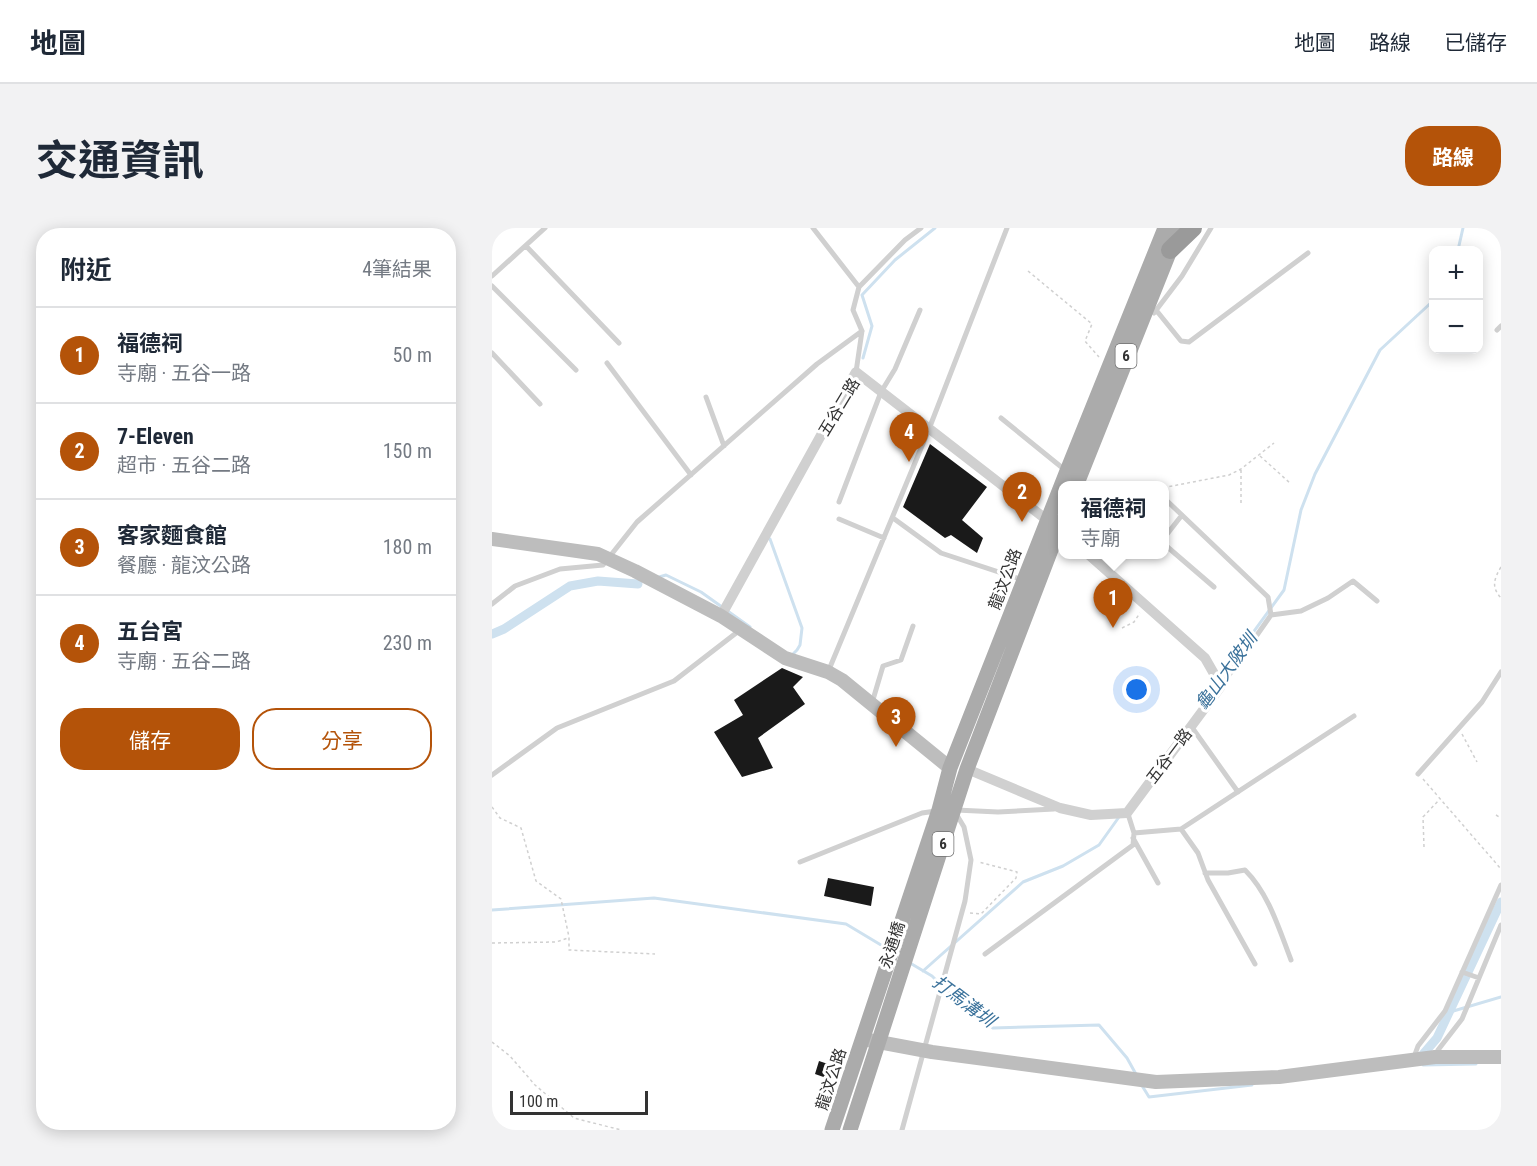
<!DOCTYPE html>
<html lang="zh-TW">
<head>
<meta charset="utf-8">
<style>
  body { margin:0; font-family:"Roboto Condensed","Noto Sans TC",sans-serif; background:#f2f2f3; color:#1f2937 }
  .controls { position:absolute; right:18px; top:18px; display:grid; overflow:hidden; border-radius:12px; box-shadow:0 3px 15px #0003 }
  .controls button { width:54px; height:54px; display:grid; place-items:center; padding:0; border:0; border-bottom:2px solid #e0e1e3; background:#fff; color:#1f2937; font:30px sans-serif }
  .scale { position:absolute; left:18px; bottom:15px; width:138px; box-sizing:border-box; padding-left:6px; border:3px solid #333; border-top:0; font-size:16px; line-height:21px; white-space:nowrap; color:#333; -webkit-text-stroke:4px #fff; paint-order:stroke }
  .you { position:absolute; left:645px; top:462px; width:21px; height:21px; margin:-15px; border:4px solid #fff; border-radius:50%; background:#1a73e8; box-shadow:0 0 0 9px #1a73e833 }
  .badge { display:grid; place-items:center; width:39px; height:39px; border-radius:50%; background:#b45309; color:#fff; font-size:20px; font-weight:700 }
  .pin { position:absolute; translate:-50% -50px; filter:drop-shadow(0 2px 3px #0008) }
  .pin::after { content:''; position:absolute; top:32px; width:21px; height:18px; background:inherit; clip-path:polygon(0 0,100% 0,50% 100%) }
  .popup { position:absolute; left:566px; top:253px; width:111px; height:78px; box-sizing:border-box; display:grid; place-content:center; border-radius:12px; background:#fff; filter:drop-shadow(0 2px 4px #0005); font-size:20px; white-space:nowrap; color:#747a83 }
  .popup b { font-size:22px; color:#1f2937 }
  .popup::after { content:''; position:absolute; left:50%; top:100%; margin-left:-12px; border:12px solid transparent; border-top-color:#fff }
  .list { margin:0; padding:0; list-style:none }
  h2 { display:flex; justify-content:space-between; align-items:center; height:78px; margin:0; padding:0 24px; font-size:26px }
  h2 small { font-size:20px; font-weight:400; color:#747a83 }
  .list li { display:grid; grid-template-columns:39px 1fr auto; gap:18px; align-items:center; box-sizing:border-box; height:96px; padding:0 24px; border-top:2px solid #e0e1e3 }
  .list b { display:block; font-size:22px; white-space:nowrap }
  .list p { margin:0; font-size:20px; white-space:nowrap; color:#747a83 }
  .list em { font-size:20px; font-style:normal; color:#747a83 }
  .actions { display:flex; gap:12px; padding:18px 24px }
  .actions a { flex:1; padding:14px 0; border:2px solid #b45309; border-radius:24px; text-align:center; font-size:21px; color:#b45309 }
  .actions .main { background:#b45309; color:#fff }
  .map { position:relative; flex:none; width:1009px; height:902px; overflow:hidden; border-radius:24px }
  header { display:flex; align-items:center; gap:36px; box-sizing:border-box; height:84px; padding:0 30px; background:#fff; border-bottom:2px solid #e0e1e3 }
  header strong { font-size:28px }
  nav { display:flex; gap:33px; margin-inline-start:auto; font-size:21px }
  .intro { display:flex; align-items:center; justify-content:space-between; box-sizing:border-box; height:144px; padding:0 36px }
  h1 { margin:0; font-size:42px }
  .button { padding:15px 27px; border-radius:24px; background:#b45309; color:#fff; font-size:21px; font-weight:700 }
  main { display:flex; gap:36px; padding:0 36px }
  aside { flex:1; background:#fff; border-radius:24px; box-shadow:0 3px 15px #0003 }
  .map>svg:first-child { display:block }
</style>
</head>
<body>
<header>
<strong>地圖</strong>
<nav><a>地圖</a><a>路線</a><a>已儲存</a></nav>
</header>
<div class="intro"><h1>交通資訊</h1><a class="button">路線</a></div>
<main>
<aside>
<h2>附近<small>4筆結果</small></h2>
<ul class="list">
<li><span class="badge">1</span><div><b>福德祠</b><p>寺廟 · 五谷一路</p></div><em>50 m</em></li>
<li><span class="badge">2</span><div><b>7-Eleven</b><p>超市 · 五谷二路</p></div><em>150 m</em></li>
<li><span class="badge">3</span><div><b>客家麵食館</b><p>餐廳 · 龍汶公路</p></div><em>180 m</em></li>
<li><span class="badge">4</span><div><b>五台宮</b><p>寺廟 · 五谷二路</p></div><em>230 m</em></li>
</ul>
<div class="actions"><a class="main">儲存</a><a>分享</a></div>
</aside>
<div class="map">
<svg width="1009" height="902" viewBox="0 0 1009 902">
  <rect width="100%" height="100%" fill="#fff"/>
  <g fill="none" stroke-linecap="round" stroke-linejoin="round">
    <!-- stream -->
    <path stroke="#cee1ef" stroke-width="3" d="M966 22 971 0
      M371 130 380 98 370 67 403 32 443 0
      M278 311 310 400 308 417 305 422 300 427
      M167 349 174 347 209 364 258 399
      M728 450 792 362 809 282 823 246 888 122 942 72
      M0 682 162 670 354 696 394 720
      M418 735 440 748 461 769 501 800 607 797 635 830 645 848
      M431 743 531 654 571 638 607 617 627 589
      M958 784 1009 769
      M931 837 984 836
      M649 856 657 869 760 857"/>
    <!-- canal -->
    <path stroke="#cee1ef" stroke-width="9" d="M0 406 12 401 78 358 106 353 146 356
      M927 831 945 810 1009 674"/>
  </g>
  <!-- building -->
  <path fill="#1a1a1a" d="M438 216 495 259 470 292 491 310 485 325 459 307 453 310 411 279Z
    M290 440 311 449 301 459 313 476 266 510 281 540 250 549 222 504 251 487 242 472Z
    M336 650 382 659 379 678 332 668Z
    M327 833 345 839 340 852 323 846Z"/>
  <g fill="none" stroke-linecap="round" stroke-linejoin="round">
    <!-- path -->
    <path stroke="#d0d0d0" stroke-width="1.5" stroke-dasharray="3 3" stroke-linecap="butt" d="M536 43 600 96 593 113 607 129
      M768 228 798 255
      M749 242V277
      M673 262 675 259 737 247 749 241 782 215
      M1009 339C1002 351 999 359 1009 370
      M630 400 642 394 648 385
      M970 506 985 534
      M931 551 1009 641
      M0 579 8 590 29 600 44 653 69 671 77 709V722L163 726
      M1004 587 1009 590
      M932 619 931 589 947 572
      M478 685 489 686 524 650 525 644 487 634
      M0 715 64 714 76 710
      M0 814 18 828 43 857 82 890 129 902"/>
    <!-- lane -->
    <path stroke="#d0d0d0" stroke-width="5" d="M321 0 367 59 361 82 370 103 364 144
      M34 18 127 115
      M0 48 53 0
      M0 58 84 142
      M367 59 413 12 429 0
      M664 82 689 113 697 114 816 25
      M662 85 690 48 719 0
      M1005 102 1009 98
      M0 125 48 176
      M115 135 199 247
      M214 169 232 218
      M509 190 573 242
      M672 270 776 369 779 387 730 457
      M347 274 389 164 403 141 428 82
      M401 290 449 325 531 352
      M347 291 392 310
      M672 310 690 287
      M672 316 722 359
      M0 376 23 358 68 341 111 337 145 294 325 136 370 103
      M779 387 809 383 836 370 861 353 885 373
      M336 444 437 201 515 0
      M380 475 391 438 409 432 421 398
      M699 498 746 564
      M926 546 990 474 1009 444
      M0 547 65 500 182 453 248 402
      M464 582 506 584 562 581
      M636 586 642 605 689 601 862 488
      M689 601 706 625 716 652 763 736
      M641 610 666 655
      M308 634 430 585 444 583
      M713 645H736L753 642C777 666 787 701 799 732
      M493 726 641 617 642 605
      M970 744 987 750
      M922 829 926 818 953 783 1009 657
      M943 829 946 822 970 791 1009 697
      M410 902 473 673 479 632 472 599 463 584"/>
    <!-- street -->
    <path stroke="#d0d0d0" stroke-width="10" d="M229 388 364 144 555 292
      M475 541 568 580 599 587 635 585 729 458 713 430 596 326"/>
    <!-- secondary -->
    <path stroke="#bdbdbd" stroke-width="14" d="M0 311 106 326 143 343 229 388 293 430 336 444 350 452 458 540
      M376 812 440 824 664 854 787 849 943 829H1009"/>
    <!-- primary -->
    <path stroke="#ababab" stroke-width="15" d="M584 258 687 0
      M340 902 447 582 458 540 575 243 673 0
      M358 902 475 541 570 293"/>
    <!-- highway -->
    <path stroke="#9a9a9a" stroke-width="18" d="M678 22 701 0"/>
  </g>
  <g text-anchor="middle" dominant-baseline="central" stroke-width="6" stroke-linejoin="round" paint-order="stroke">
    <!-- shield labels -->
    <g fill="#fff" stroke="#707070" stroke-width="1.5">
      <rect x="623.5" y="116" width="21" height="24" rx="4.5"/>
      <rect x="440.5" y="604" width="21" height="24" rx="4.5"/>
    </g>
    <g font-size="15" font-weight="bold" fill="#333">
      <text x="634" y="128">6</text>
      <text x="451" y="616">6</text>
    </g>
    <!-- street labels -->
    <g font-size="16" fill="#333" stroke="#fff">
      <text transform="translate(347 179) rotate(-59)">五谷二路</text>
      <text transform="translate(513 351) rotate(-69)">龍汶公路</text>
      <text transform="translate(677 528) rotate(-53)">五谷一路</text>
      <text transform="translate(400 717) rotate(-72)">永通橋</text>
      <text transform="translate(339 851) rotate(-72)">龍汶公路</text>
    </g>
    <!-- water labels -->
    <g font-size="18" font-style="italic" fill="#3b729b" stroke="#fff">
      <text transform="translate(734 443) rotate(-54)">龜山大陂圳</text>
      <text transform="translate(472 773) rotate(37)">打馬溝圳</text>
    </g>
  </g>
</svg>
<div class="controls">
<button>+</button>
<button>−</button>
</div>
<div class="scale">100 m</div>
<div class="you"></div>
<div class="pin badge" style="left:621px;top:400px">1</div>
<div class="popup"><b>福德祠</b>寺廟</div>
<div class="pin badge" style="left:530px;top:294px">2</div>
<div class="pin badge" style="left:404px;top:519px">3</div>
<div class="pin badge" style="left:417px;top:234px">4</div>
</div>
</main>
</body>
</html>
